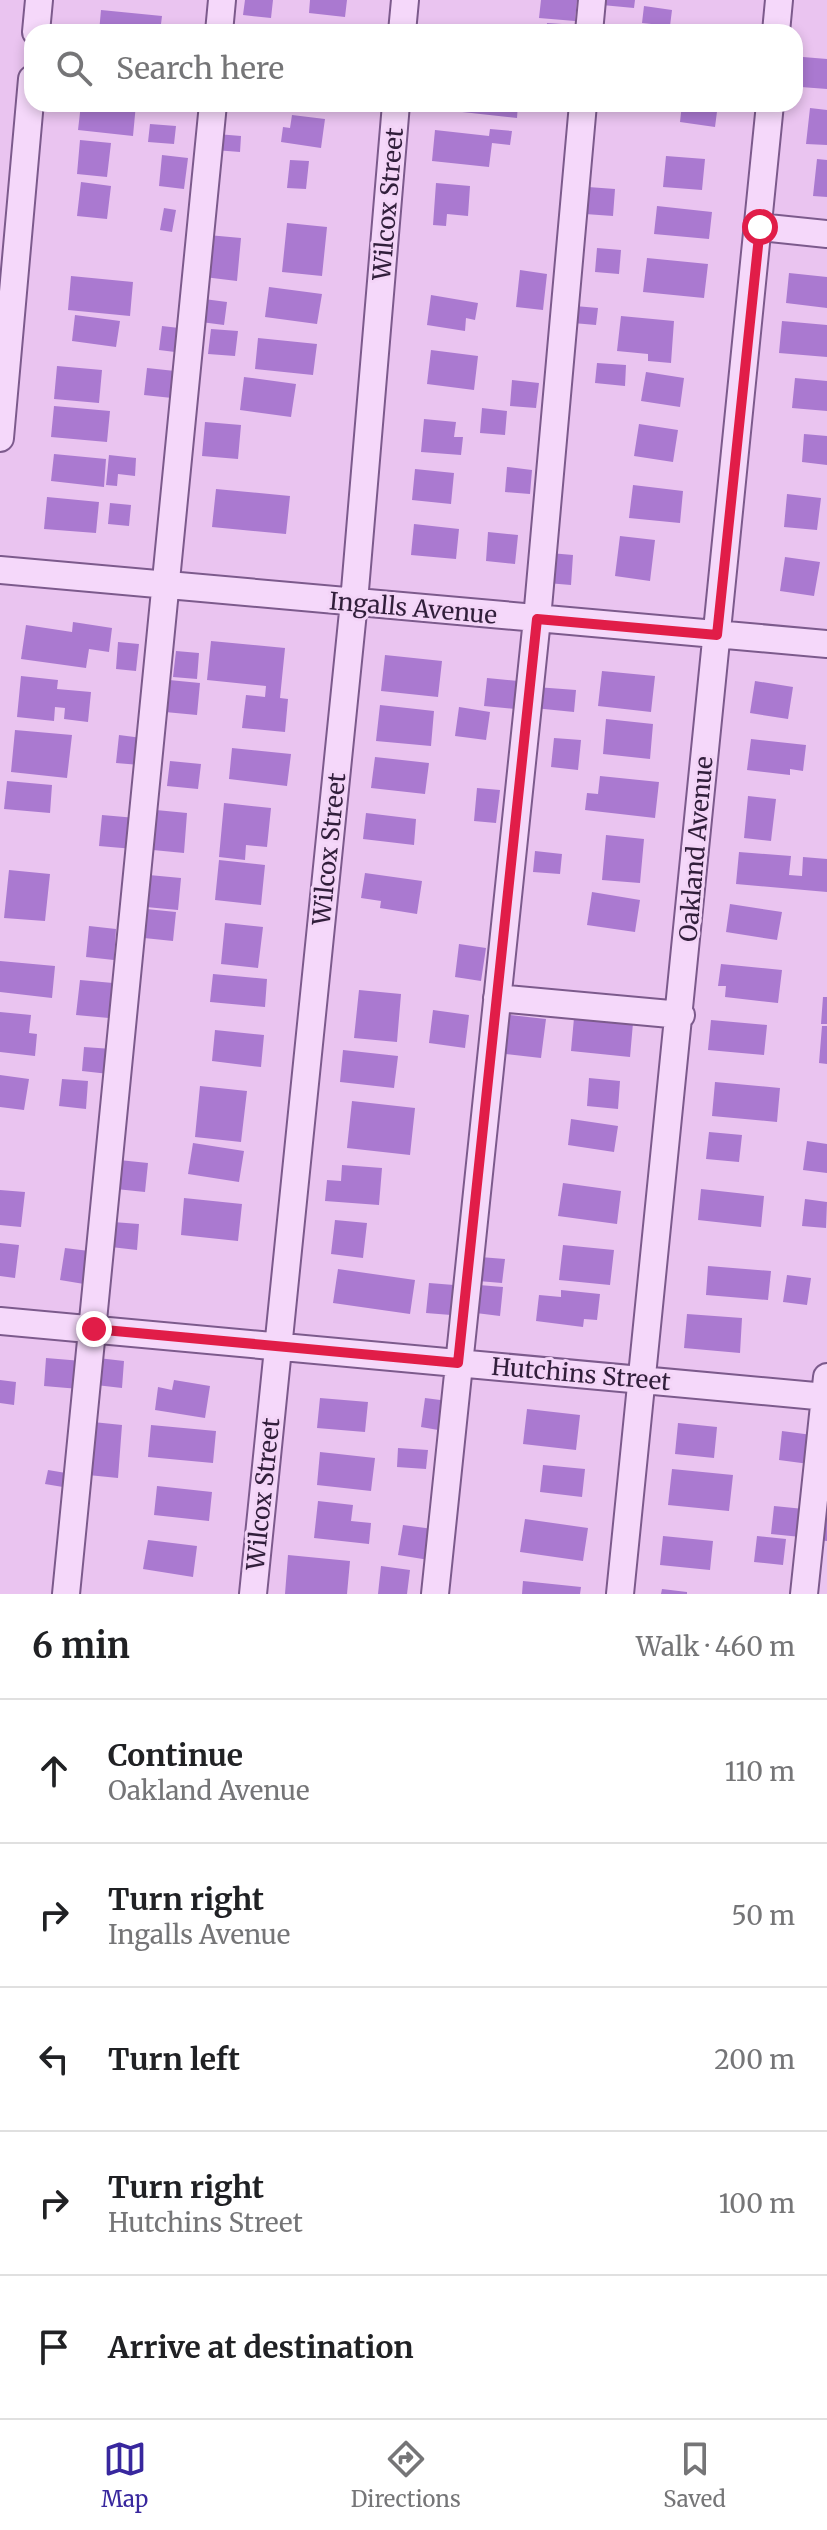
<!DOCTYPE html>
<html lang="en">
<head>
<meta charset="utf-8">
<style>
  body { margin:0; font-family:Merriweather,serif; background:#f2f2f2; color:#202124 }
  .stop { position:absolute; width:24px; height:24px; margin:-18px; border:6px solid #e11d48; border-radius:50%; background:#fff }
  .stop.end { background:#e11d48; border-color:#fff; box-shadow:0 2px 8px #0008 }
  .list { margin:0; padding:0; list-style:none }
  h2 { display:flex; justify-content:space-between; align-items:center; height:104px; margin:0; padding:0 32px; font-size:34px }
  h2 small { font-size:26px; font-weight:400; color:#757577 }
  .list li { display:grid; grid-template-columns:52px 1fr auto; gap:24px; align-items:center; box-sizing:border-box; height:144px; padding:0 32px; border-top:2px solid #e0e0e0 }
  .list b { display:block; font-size:30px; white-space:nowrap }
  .list p { margin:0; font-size:26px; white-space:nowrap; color:#757577 }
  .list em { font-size:26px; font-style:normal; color:#757577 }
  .icon { flex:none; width:44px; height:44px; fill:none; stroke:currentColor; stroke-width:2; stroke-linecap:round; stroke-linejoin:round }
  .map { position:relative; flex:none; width:827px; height:1594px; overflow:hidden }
  .search { position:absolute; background:#fff; box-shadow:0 4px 12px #0003; left:24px; right:24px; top:24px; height:88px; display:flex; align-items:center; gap:20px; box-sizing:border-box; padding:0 28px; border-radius:24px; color:#757577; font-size:30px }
  .sheet { height:824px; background:#fff }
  nav { display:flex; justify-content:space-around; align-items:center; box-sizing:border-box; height:112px; border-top:2px solid #e0e0e0; background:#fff; font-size:22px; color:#757577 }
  nav a { display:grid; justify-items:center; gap:4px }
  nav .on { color:#38279e }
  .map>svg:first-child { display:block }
</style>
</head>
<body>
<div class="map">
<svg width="827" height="1594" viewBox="0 0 827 1594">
  <rect width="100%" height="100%" fill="#eac4f0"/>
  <!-- building -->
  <path fill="#aa79d0" d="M245 0H273L271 18 243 15Z
    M310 0H347L345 17 309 13Z
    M541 0H577L575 21 539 18Z
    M603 0H635L634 8 602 5Z
    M644 6 672 10 670 26 642 23Z
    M101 10 162 16 160 32H99Z
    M547 23 577 25V32H546Z
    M465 25 512 30V32H464Z
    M803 57 827 59V89L801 87Z
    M81 104H136L133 136 78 130Z
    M245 104H272L271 109Z
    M454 104H518L517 118 453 111Z
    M682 104H718L715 127 680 122Z
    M810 108 827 110V145L806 144Z
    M292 115 325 119 321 148 281 142 283 127 290 128Z
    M150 124 176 126 174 144 148 142Z
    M490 129 512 131 510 145 492 143 489 167 432 161 435 130 489 136Z
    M217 134 241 136 240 152 215 150Z
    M80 140 111 143 107 177 77 174Z
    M162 155 188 158 184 189 159 186Z
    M666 156 705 159 702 190 663 187Z
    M817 159 827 160V197L813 196Z
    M290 160 309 161 306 189 287 188Z
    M81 182 111 186 107 219 77 216Z
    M436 183 470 186 468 216 447 214 446 226 433 225Z
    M588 187 615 189 613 216 585 214Z
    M657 206 712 212 709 239 654 234Z
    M164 208 176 210 172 232 160 230Z
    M287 223 327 227 322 276 282 272Z
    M208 235 241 238 237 281 204 277Z
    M597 248 621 250 619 274 595 272Z
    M647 258 708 264 704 298 643 292Z
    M520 270 547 274 543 310 516 307Z
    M789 273 827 277V308L786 303Z
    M71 276 133 282 130 316 68 310Z
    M269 287 322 294 317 324 265 317Z
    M431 295 478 303 475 320 466 318 465 331 427 325Z
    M204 299 227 302 224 325 201 322Z
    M575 306 598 308 596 325 573 323Z
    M75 315 120 321 116 347 72 341Z
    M621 316 674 321 671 363 648 361V354L617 351Z
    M782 321 827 325V357L779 353Z
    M162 326 179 328 175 352 159 350Z
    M211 329 238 331 235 356 208 354Z
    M258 338 317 344 313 375 255 369Z
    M431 350 478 356 474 390 427 384Z
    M597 363 626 365 625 386 595 383Z
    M57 366 102 370 99 403 54 399Z
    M147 368 175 371 172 398 144 395Z
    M646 372 684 378 680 407 641 401Z
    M244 377 296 384 291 417 240 410Z
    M795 378 827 381V411L792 408Z
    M512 380 539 383 536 408 510 406Z
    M54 406 110 411 107 442 51 437Z
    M482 408 507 411 505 435 480 433Z
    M424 419 456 422 454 437H463L461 455 421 452Z
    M205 422 241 425 238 459 202 456Z
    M639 424 678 430 673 462 634 456Z
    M804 434 827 436V465L802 462Z
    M54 454 106 459 104 487 51 481Z
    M109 455 136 458 135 476 118 474 117 486 106 485Z
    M507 467 532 470 530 494 505 492Z
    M415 469 454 473 451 504 412 500Z
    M633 485 683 491 680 523 629 518Z
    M216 489 290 496 286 534 212 527Z
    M787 494 821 498 817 530 784 527Z
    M47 497 99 502 96 533 44 529Z
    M110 503 131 505 129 526 108 524Z
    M414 524 459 529 456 559 411 555Z
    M488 532 518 535 515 564 486 561Z
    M620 536 655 540 650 581 615 576Z
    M550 553 573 555 571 585 547 583Z
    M785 557 820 562 814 596 780 591Z
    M73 622 112 628 109 652 89 649 86 668 21 659 26 625 72 632Z
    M211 641 285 648 280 698 288 699 285 732 242 728 246 695 265 697 266 686 207 680Z
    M118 642 139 644 136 671 116 669Z
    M176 651 199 653 197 679 173 677Z
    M385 655 442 661 438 697 381 691Z
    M602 671 655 676 651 712 598 706Z
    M21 676 58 680 57 689 91 692 88 722 64 719 65 708 55 707 54 721 17 717Z
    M487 678 518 681 515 709 484 706Z
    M169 680 200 683 197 715 165 712Z
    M755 681 793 687 788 719 750 713Z
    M536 687 576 690 574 712 534 708Z
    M380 705 434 711 431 746 376 741Z
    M459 707 490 712 486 740 455 736Z
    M606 719 653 724 650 759 603 754Z
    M15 730 72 735 67 778 11 772Z
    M119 735 142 738 140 765 116 763Z
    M554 738 581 740 578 770 551 767Z
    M751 739 806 745 803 771 790 769V775L747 770Z
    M232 748 291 754 287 786 229 779Z
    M375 757 429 763 425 794 371 788Z
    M170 761 201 764 198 789 167 786Z
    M600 776 659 782 655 818 585 810 587 793 598 794Z
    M7 781 52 785 50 813 4 809Z
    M477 788 500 790 496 823 474 821Z
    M748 796 776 799 771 841 744 838Z
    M224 803 271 808 267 847 246 845 245 860 219 857Z
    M156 810 187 813 184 853 153 850Z
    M366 813 416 819 414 845 363 839Z
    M102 815 136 818 134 849 99 846Z
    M606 835 644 839 640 883 602 880Z
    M535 851 562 854 560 874 533 872Z
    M739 852 791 856 789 875 802 876 803 857 827 859V892L736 884Z
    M219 860 265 865 261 905 215 900Z
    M9 870 50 874 45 921 4 918Z
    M365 873 422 881 417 914 380 908 381 901 361 898Z
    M149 875 181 878 178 910 146 907Z
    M592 892 640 900 635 932 587 925Z
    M730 904 782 912 777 940 726 932Z
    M146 909 176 912 173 941 144 938Z
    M225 923 263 927 258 968 221 964Z
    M89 926 116 929 114 960 86 957Z
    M459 944 486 948 481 981 455 977Z
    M0 961 55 966 52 998 0 992Z
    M721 964 782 970 778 1003 725 997 726 986H718Z
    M213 974 267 979 265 1007 210 1002Z
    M80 980 113 983 109 1018 76 1015Z
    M359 990 401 994 397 1042 354 1038Z
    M823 997H827V1024H821Z
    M433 1010 469 1015 465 1048 429 1043Z
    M0 1012 31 1015 29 1033 37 1034 35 1056 0 1052Z
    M500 1014 546 1019 541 1058 496 1053Z
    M574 1018 633 1023 630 1057 571 1051Z
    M711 1020 767 1025 764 1055 708 1050Z
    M822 1026H827V1064L819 1063Z
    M215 1030 264 1035 261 1067 212 1061Z
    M84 1047 112 1049 109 1074 82 1071Z
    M343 1050 398 1056 394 1088 340 1082Z
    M0 1075 29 1079 24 1110 0 1107Z
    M589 1078 620 1081 618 1109 587 1106Z
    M62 1079 88 1081 86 1109 59 1106Z
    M715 1082 780 1088 777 1122 712 1116Z
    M200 1086 247 1091 241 1142 195 1137Z
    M352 1101 415 1108 410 1155 347 1148Z
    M571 1119 618 1126 614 1152 568 1145Z
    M709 1132 742 1135 739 1162 706 1159Z
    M807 1141 827 1144V1173L803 1170Z
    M193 1143 244 1151 239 1182 188 1174Z
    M119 1160 148 1163 145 1192 116 1189Z
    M342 1165 382 1168 379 1205 325 1201 327 1180 341 1181Z
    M563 1183 621 1191 617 1224 558 1216Z
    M701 1189 764 1196 761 1227 698 1220Z
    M0 1190 25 1192 21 1227 0 1225Z
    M184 1198 242 1204 238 1241 181 1235Z
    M805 1199 827 1202 826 1228 802 1226Z
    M335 1220 367 1223 363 1258 331 1254Z
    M113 1222 139 1224 137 1250 111 1247Z
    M0 1243 19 1245 15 1278 0 1276Z
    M563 1245 614 1250 610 1285 559 1280Z
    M65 1248 89 1251 84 1284 60 1280Z
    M480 1257 505 1259 502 1283 478 1281Z
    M708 1266 771 1271 768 1300 706 1295Z
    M338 1269 415 1280 410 1314 333 1303Z
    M787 1275 811 1278 807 1305 783 1302Z
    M429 1283 454 1285 451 1315 426 1313Z
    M479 1285 503 1287 500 1316 476 1313Z
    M561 1290 600 1294 597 1320 584 1319 583 1327 536 1321 539 1295 561 1297Z
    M687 1314 742 1318 740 1353 684 1348Z
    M46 1358 82 1361 79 1389 44 1386Z
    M98 1358 124 1361 122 1388 96 1385Z
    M0 1380 16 1382 14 1405 0 1403Z
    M174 1380 210 1386 205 1418 155 1410 158 1387 172 1390Z
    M320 1398 368 1402 365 1432 317 1428Z
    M425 1398 448 1401 444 1431 421 1427Z
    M527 1409 580 1415 576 1450 523 1444Z
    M93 1422 122 1425 118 1478 88 1475Z
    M678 1423 717 1427 714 1458 675 1454Z
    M151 1425 216 1431 213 1463 148 1457Z
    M782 1431 812 1435 809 1464 779 1460Z
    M398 1448 428 1450 426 1469 397 1467Z
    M320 1452 375 1458 371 1491 317 1485Z
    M543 1465 585 1469 582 1497 540 1492Z
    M672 1469 733 1475 729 1511 668 1505Z
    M48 1470 72 1474 69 1488 45 1484Z
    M157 1486 212 1492 209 1521 154 1515Z
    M318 1501 353 1505 351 1521 371 1523 369 1544 314 1538Z
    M774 1506 804 1509 801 1537 771 1534Z
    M819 1517 827 1518V1541L816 1540Z
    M525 1519 588 1528 583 1561 520 1552Z
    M403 1525 433 1529 429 1560 398 1555Z
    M663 1536 713 1541 710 1570 660 1565Z
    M757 1536 786 1539 783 1565 754 1562Z
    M148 1540 197 1546 193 1577 143 1569Z
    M288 1555 350 1561 347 1594H285Z
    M381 1566 410 1570 407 1594H378Z
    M523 1581 581 1587 580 1594H522Z
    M662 1589 687 1592V1594H661Z"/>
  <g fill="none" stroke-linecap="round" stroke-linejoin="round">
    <!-- minor casing -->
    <g stroke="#7c5a8c" stroke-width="30">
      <path id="minor" d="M36 32 39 0
        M219 32 222 0
        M402 32 405 0
        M589 32 592 0
        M776 32 779 0
        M760 227 827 234
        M0 438 32 79
        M0 570 827 644
        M497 998 681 1015
        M0 1321 827 1397
        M66 1594 213 104
        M253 1594 354 602 396 104
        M435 1594 537 619 583 104
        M620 1594 770 104
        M804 1594 827 1377"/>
    </g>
    <!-- minor -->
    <use href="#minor" stroke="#f5d8fa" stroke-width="26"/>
  </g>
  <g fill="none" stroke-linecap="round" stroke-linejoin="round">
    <!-- route -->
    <path stroke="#e11d48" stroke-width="10" d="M94 1329 458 1363 537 619 717 635 760 227"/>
  </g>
  <g text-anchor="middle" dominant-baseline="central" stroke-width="6" stroke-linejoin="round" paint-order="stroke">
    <!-- street labels -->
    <g font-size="24" fill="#311e3b" stroke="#f3d4f7">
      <text transform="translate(388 204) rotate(-85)">Wilcox Street</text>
      <text transform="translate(413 608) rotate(5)">Ingalls Avenue</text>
      <text transform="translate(329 849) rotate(-84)">Wilcox Street</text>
      <text transform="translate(696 849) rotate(-85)">Oakland Avenue</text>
      <text transform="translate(581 1374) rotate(5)">Hutchins Street</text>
      <text transform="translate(263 1494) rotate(-84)">Wilcox Street</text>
    </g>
  </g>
</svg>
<div class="stop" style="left:760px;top:227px"></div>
<div class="stop end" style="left:94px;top:1329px"></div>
<div class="search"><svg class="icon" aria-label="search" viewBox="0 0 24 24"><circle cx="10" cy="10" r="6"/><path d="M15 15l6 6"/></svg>Search here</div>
</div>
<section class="sheet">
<h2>6 min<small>Walk · 460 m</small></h2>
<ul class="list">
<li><svg class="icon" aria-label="ahead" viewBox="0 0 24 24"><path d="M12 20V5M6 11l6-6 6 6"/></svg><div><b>Continue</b><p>Oakland Avenue</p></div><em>110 m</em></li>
<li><svg class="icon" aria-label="right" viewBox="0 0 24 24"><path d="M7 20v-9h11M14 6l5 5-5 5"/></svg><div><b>Turn right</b><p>Ingalls Avenue</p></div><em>50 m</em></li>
<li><svg class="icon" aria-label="left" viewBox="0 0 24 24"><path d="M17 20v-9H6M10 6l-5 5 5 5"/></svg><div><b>Turn left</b></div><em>200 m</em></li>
<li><svg class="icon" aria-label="right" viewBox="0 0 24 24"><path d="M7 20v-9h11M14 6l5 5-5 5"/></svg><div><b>Turn right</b><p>Hutchins Street</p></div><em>100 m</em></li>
<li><svg class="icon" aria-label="arrive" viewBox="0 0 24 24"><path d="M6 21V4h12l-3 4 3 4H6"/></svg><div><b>Arrive at destination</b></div></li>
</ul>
</section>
<nav>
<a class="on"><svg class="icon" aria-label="map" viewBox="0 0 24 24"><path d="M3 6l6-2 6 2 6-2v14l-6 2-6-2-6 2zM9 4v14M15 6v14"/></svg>Map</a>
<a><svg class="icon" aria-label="directions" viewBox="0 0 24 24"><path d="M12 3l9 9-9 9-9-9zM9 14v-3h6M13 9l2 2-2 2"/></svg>Directions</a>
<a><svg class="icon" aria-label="saved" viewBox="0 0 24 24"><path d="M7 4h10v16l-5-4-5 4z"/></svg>Saved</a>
</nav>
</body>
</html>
